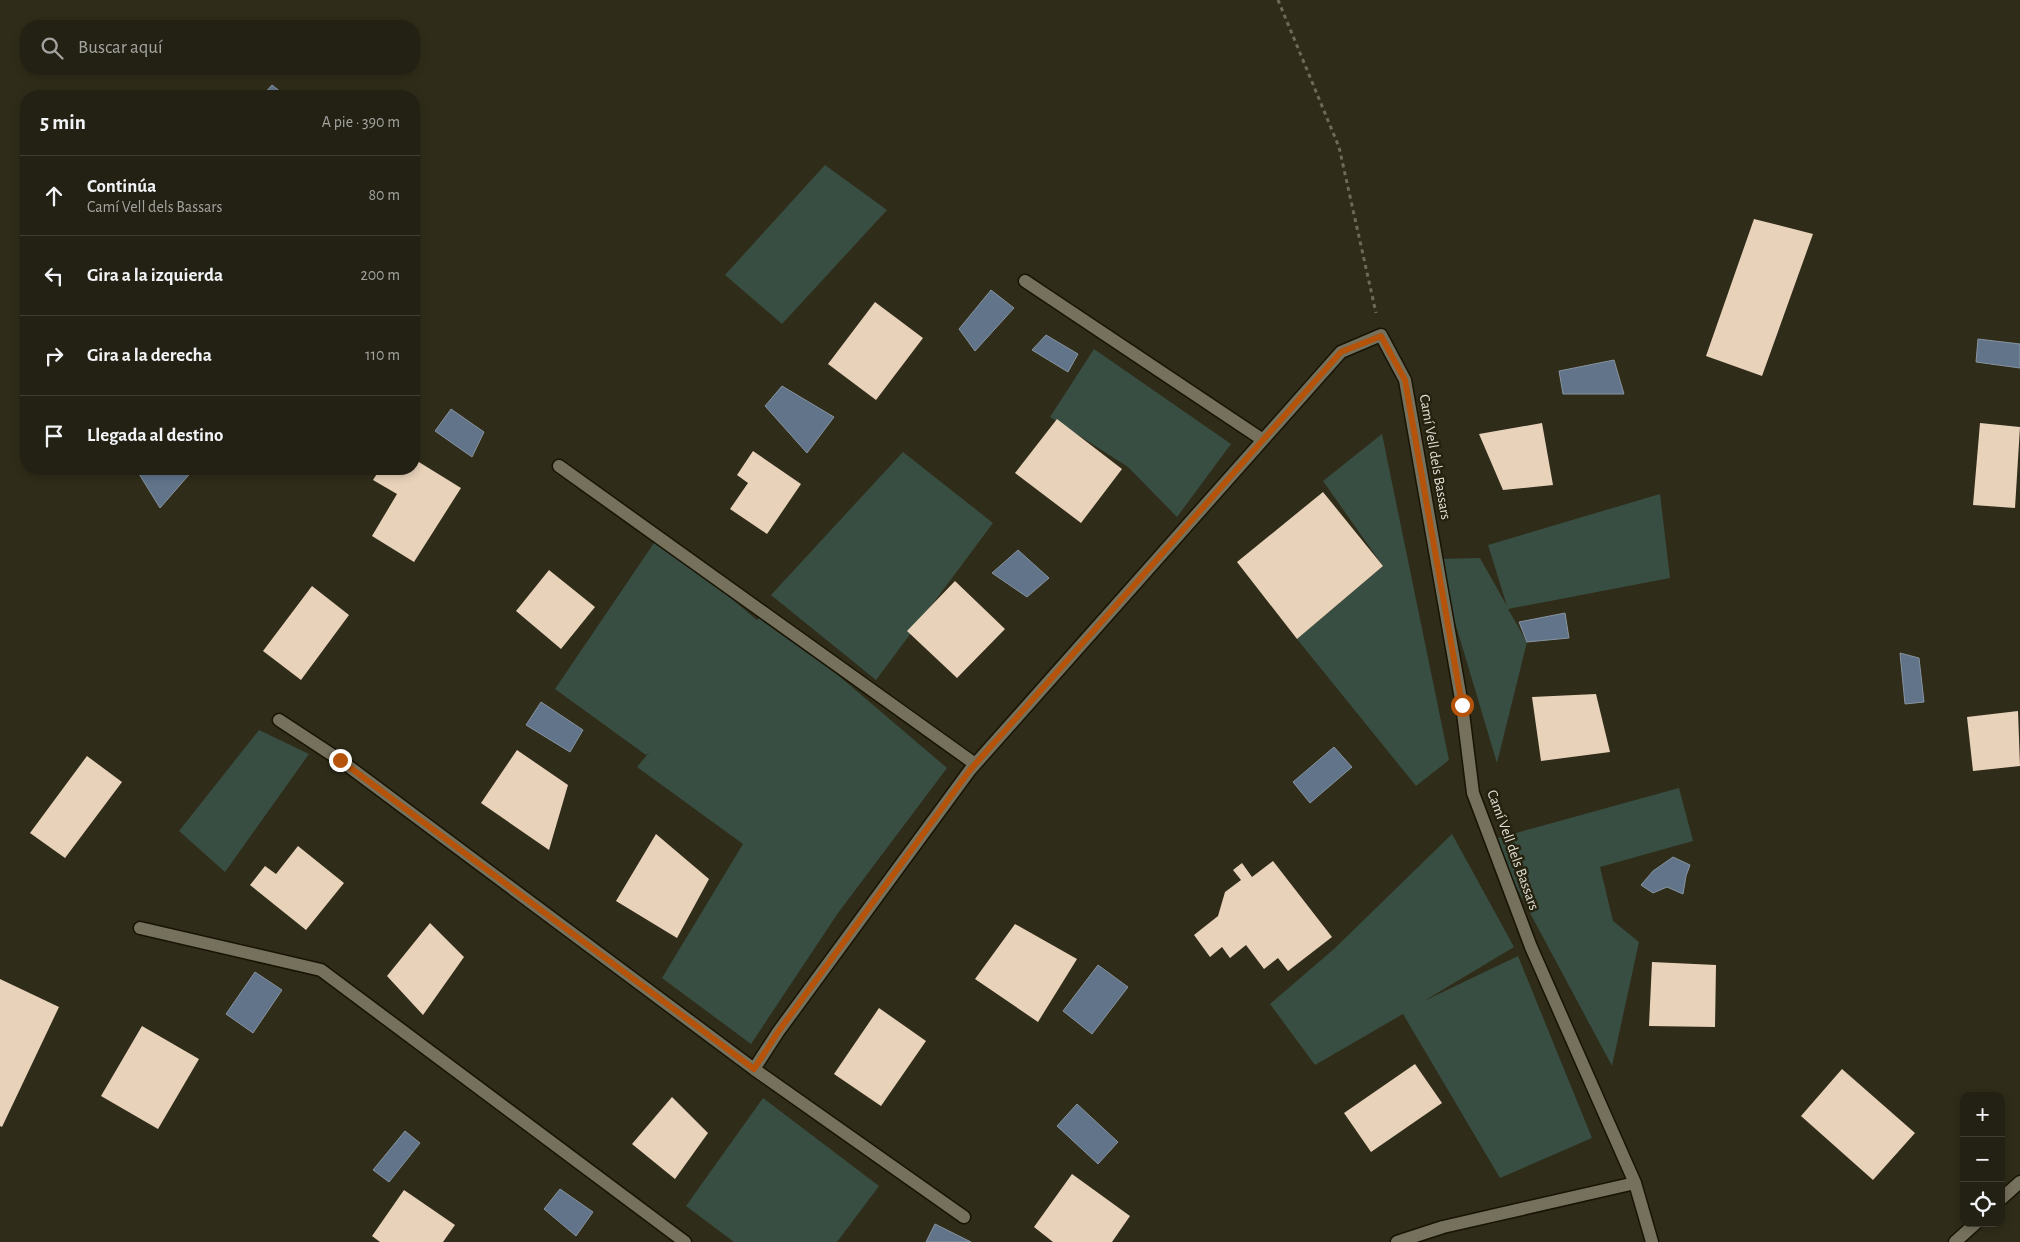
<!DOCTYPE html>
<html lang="es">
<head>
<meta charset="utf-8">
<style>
  body { margin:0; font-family:"Alegreya Sans",sans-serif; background:#2b291c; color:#f1f3f6 }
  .controls { position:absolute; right:15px; bottom:15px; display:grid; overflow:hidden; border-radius:10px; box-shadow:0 2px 8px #0003 }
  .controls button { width:45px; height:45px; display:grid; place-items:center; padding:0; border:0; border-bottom:1px solid #403e33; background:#232113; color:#f1f3f6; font:25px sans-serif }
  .stop { position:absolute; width:15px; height:15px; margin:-11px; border:4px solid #b45309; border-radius:50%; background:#fff }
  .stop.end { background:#b45309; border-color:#fff; box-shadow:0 1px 5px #0008 }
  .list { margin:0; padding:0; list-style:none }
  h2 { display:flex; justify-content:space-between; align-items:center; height:65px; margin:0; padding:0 20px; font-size:21px }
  h2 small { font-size:16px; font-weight:400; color:#a3a3a0 }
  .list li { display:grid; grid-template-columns:32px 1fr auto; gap:15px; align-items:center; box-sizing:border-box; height:80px; padding:0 20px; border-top:1px solid #403e33 }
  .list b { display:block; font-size:19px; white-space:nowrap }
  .list p { margin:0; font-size:16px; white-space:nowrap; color:#a3a3a0 }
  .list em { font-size:16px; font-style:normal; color:#a3a3a0 }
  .icon { flex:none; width:28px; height:28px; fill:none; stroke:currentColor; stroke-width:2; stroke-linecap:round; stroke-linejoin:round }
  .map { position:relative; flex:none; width:2020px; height:1242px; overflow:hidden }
  .search { position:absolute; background:#232113; box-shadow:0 2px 8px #0003; left:20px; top:20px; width:400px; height:55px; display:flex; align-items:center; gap:12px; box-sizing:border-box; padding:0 18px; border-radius:20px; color:#a3a3a0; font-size:19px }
  .panel { position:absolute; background:#232113; box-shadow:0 2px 8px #0003; left:20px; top:90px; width:400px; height:385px; border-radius:20px }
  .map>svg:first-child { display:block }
</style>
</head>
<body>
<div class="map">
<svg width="2020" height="1242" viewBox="0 0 2020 1242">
  <rect width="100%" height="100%" fill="#2f2c19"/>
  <!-- green -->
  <path fill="#394e42" d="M825 165 887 210 782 324 725 275Z
    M1094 349 1231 444 1177 517 1128 467 1050 417Z
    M1382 434 1449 760 1416 786 1297 639 1383 566 1323 481Z
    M903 452 993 523 876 680 771 595Z
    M1660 494 1670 578 1508 609 1527 642 1497 763 1436 559 1480 558 1507 606 1488 545Z
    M658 537 757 620 764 612 947 768 838 913 751 1044 662 978 743 844 637 767 651 750 646 755 555 689Z
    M259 730 309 754 225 872 179 831Z
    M1679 788 1693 841 1600 867 1613 921 1639 942 1612 1066 1491 840Z
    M1452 834 1514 947 1424 1001 1518 956 1592 1138 1500 1178 1403 1014 1315 1065 1270 1004 1334 949Z
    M763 1098 879 1186 837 1242H734L686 1206Z"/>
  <!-- water -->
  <path fill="#61748a" stroke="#8794a0" d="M272 85 286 96H262Z
    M991 290 1014 308 975 351 959 329Z
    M1046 335 1078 354 1068 372 1032 350Z
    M1978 339 2020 344V368L1976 362Z
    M1614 360 1624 394H1563L1559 371Z
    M782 386 834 417 807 453 765 406Z
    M451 409 484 432 472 457 435 431Z
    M136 469H194L160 508Z
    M1018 550 1049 578 1027 597 992 573Z
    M1565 613 1569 638 1527 642 1519 622Z
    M1900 653 1919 658 1924 702 1905 704Z
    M541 702 583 730 570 752 526 725Z
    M1334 747 1352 767 1310 803 1293 782Z
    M1673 857 1690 865 1686 876 1683 894 1667 887 1653 893 1641 885 1653 871Z
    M1098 965 1128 987 1092 1034 1063 1011Z
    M255 972 282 990 253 1033 226 1014Z
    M1077 1104 1118 1142 1098 1164 1057 1126Z
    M405 1131 420 1143 389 1182 373 1170Z
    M560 1189 593 1212 576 1236 544 1209Z
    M935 1224 971 1242H926Z"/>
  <!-- building -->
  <path fill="#e9d2ba" d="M1754 219 1813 234 1762 376 1706 356Z
    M875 302 923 338 876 400 828 364Z
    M1057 419 1122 469 1081 523 1015 473Z
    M1542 423 1553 485 1503 490 1479 434Z
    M1980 423 2020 427 2015 508 1973 505Z
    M753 451 801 484 767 534 730 509 748 483 737 475Z
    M414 459 461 488 414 562 372 536 397 494 373 480 380 469H414Z
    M1323 492 1383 566 1297 639 1237 562Z
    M549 570 595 607 561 649 516 611Z
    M955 581 1005 629 957 678 907 631Z
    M312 586 349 615 301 680 263 651Z
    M1596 694 1610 752 1541 761 1532 697Z
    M2018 711 2020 766 1973 771 1967 717Z
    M517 750 568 785 549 850 481 803Z
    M87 756 122 782 65 858 30 833Z
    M656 834 709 879 677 938 616 901Z
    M298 846 344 883 306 930 250 885 265 866 276 874Z
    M1273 861 1332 937 1288 971 1278 958 1264 969 1246 945 1230 958 1222 947 1210 957 1194 935 1218 916 1225 892 1241 880 1233 870 1242 863 1252 877Z
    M430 923 464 957 423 1015 387 976Z
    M1015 924 1077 959 1038 1022 975 979Z
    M1652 962 1716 965 1715 1027 1649 1026Z
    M0 979 59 1007 2 1127 0 1126Z
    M879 1008 926 1041 881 1106 834 1074Z
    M142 1026 199 1059 158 1129 101 1096Z
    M1415 1064 1442 1103 1371 1152 1344 1113Z
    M1842 1069 1915 1133 1873 1180 1801 1116Z
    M672 1097 708 1133 675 1179 632 1144Z
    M1072 1174 1130 1216 1112 1242H1053L1034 1227Z
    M404 1190 455 1225 443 1242H380L372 1236Z"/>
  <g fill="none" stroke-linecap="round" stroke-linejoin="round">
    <!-- street casing -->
    <g stroke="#181404" stroke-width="15">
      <path id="street" d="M1025 281 1263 440
        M559 466 975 764
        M279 720 340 760 754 1069 964 1217
        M140 928 321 970 685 1242
        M754 1069 778 1032 970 770 1341 352 1381 335 1405 380 1462 705 1473 793 1531 947 1635 1183 1652 1242
        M2001 1199 2020 1182
        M1397 1242 1443 1227 1635 1183
        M1955 1242 1976 1223"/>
    </g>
    <!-- path -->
    <path stroke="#6c6a5a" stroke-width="3" stroke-dasharray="4 4" stroke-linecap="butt" d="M1278 0 1339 147 1376 313"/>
    <!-- street -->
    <use href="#street" stroke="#75715d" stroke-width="12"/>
  </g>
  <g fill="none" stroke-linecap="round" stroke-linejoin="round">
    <!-- route -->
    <path stroke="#b45309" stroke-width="6" d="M340 760 754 1069 778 1032 970 770 1341 352 1381 336 1405 380 1462 705"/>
  </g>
  <g text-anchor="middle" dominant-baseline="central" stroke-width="5" stroke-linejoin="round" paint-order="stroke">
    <!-- street labels -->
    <g font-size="15" fill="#e0ded3" stroke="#262210">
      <text transform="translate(1435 457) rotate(80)">Camí Vell dels Bassars</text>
      <text transform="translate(1513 850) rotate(70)">Camí Vell dels Bassars</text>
    </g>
  </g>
</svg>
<div class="controls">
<button>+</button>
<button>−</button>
<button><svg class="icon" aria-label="locate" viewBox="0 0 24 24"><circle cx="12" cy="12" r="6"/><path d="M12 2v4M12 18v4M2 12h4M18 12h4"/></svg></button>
</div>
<div class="stop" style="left:1462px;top:705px"></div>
<div class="stop end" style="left:340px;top:760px"></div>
<div class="search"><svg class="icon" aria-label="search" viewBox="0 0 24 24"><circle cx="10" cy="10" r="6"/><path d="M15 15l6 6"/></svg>Buscar aquí</div>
<section class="panel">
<h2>5 min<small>A pie · 390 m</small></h2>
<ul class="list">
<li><svg class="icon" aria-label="ahead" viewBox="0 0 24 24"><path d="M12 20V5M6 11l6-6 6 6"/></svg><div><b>Continúa</b><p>Camí Vell dels Bassars</p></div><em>80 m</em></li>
<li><svg class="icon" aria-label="left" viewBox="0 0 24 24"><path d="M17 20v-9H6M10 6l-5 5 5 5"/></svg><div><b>Gira a la izquierda</b></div><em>200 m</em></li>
<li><svg class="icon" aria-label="right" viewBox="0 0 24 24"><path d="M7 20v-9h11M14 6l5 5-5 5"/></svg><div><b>Gira a la derecha</b></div><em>110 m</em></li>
<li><svg class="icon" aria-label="arrive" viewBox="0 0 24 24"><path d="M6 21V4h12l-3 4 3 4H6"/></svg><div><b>Llegada al destino</b></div></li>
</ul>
</section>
</div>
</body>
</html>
